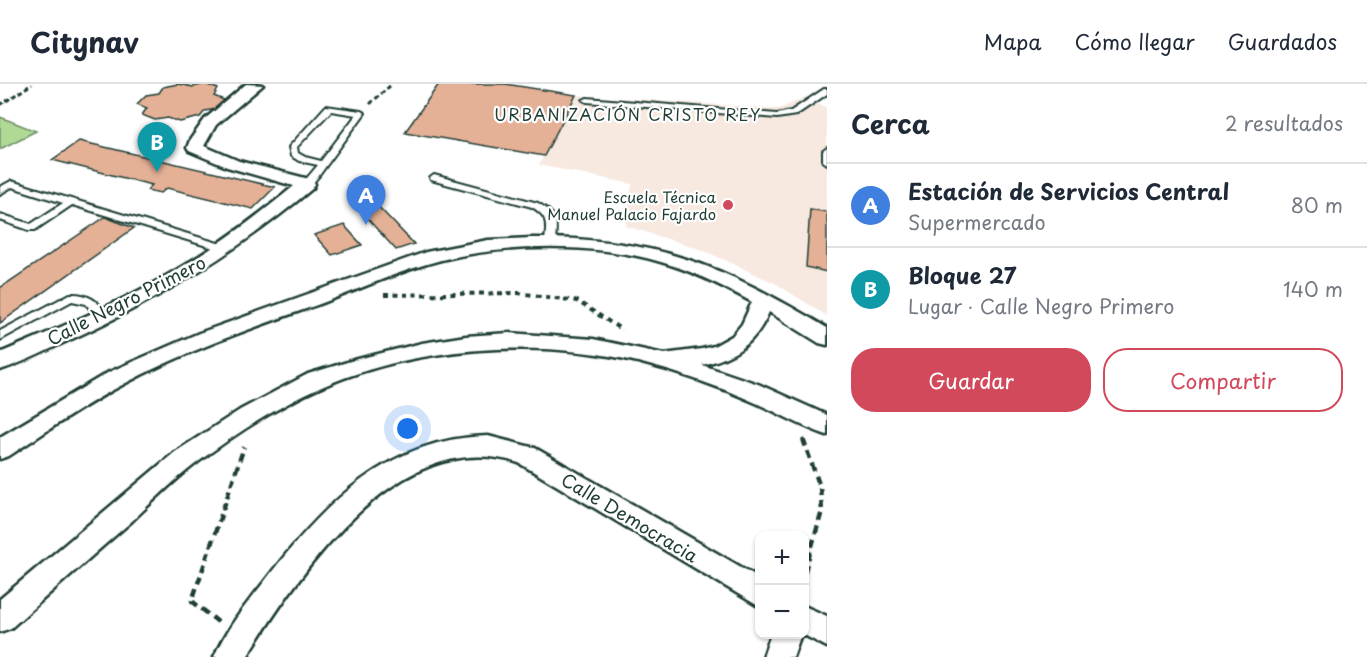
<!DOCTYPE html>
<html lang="es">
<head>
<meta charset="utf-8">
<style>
  body { margin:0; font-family:"Playpen Sans",sans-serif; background:#f6f6f7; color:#1f2937 }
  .controls { position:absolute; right:18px; bottom:18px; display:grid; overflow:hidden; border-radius:12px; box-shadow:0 2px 4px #0004 }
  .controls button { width:54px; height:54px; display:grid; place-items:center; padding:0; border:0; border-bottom:2px solid #e0e1e3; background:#fff; color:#1f2937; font:30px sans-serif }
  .you { position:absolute; left:408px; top:345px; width:21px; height:21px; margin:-15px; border:4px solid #fff; border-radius:50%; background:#1a73e8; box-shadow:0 0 0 9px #1a73e833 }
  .badge { display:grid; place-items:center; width:39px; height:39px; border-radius:50%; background:#d1495b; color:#fff; font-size:20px; font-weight:700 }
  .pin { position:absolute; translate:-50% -50px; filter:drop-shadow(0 2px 3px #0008) }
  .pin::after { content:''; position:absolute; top:32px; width:21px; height:18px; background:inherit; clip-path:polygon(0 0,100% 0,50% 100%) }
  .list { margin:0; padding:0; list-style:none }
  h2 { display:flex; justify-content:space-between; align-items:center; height:78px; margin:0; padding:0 24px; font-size:26px }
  h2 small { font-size:20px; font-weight:400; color:#747a83 }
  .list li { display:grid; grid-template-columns:39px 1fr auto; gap:18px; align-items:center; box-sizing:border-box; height:84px; padding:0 24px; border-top:2px solid #e0e1e3 }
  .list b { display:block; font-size:22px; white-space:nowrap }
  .list p { margin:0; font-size:20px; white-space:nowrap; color:#747a83 }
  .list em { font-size:20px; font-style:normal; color:#747a83 }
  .actions { display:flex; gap:12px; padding:18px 24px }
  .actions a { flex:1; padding:14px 0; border:2px solid #d1495b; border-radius:24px; text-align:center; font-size:21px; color:#d1495b }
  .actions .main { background:#d1495b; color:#fff }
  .map { position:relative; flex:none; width:827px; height:573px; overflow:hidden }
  header { display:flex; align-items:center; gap:36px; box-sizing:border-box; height:84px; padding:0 30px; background:#fff; border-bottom:2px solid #e0e1e3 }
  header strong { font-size:28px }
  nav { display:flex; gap:33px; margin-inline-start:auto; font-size:21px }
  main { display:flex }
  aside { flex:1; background:#fff }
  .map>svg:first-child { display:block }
</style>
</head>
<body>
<header>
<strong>Citynav</strong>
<nav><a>Mapa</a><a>Cómo llegar</a><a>Guardados</a></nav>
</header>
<main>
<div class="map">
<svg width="827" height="573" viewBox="0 0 827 573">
  <rect width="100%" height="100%" fill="#fff"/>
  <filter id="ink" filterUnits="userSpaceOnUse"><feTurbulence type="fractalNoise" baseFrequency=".0167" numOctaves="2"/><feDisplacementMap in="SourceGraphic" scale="12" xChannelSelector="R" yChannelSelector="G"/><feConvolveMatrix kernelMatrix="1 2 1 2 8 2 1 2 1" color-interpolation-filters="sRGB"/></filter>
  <g filter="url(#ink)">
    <!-- built -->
    <path fill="#f7e8e0" d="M576 11 779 25 806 13 827 24V232L775 199 703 166 626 142 632 100 539 81Z"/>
    <!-- green -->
    <path fill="#b0d996" stroke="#688b65" stroke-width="1.5" d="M0 33 36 47 0 65Z"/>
    <!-- building -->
    <path fill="#e4b197" stroke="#1f3d34" stroke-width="1.5" d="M178 0 193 3 205 0 218 5 214 12 224 16 217 25 205 27 200 33 180 38 168 34 155 36 142 31 147 24 137 20 146 11 159 9 163 3Z
      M439 0H505L576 11 544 72 405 48Z
      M79 57 275 103 253 125 167 104 161 109 147 106 152 101 52 76Z
      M370 114 396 141 414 160 396 166 353 119Z
      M810 125 827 128V188L806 183Z
      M105 133 134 144 0 239V204Z
      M344 141 362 161 332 171 314 151Z"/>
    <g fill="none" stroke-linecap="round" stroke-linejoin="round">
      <!-- service casing -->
      <g stroke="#1f3d34" stroke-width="4">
        <path id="service" d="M824 5H827V10L796 31 777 34 587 18 583 16 587 14 777 30 791 27Z
          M326 22 361 27 365 29 318 93 310 102H304L302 100 318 81 299 77 291 72 289 63ZM331 27 356 31 321 77 305 73 298 69 297 63Z
          M827 64V80L823 77V67Z
          M434 91 538 119C560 132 556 137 555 160L550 163 545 160C546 140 550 134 532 123L431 96 430 94Z
          M11 97 228 162 229 164 228 166H220L72 121 35 146H29L0 136V130L31 140 63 119 12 103 0 110V103Z
          M70 210C88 209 99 217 108 232L106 235H98L86 220 72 217 0 256V247Z"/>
      </g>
      <!-- minor casing -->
      <g stroke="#1f3d34" stroke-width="5">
        <path id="minor" d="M246 0 263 1 216 41 204 62 239 77 313 96 315 100 313 104C239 166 164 213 76 253 51 264 26 278 0 286V269C63 242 128 216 186 180 225 157 260 130 294 102L227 83 189 67 187 64 190 56 205 35Z
          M531 154C655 153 722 181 827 244V261L819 259 769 228C755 260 735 273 702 281L758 300 827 331V351C802 343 779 329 756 319 718 302 678 288 638 278 539 254 417 262 324 302 278 322 233 351 194 381 172 398 152 418 132 437 91 472 51 508 11 544L0 548V515L175 368 240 326 308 290 354 276 422 259 466 252 509 249 593 255 664 270 702 265 714 262 732 252 742 240 752 218C723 202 693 187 661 178 596 159 506 160 441 176 398 187 358 206 317 221 252 244 185 267 124 300 84 321 47 347 9 372L0 375V353L109 288 199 249 426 168 488 156Z
          M488 352 535 364 760 494V523L519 379C399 340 301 487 247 573H214C225 546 246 521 264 498 322 422 387 354 488 352Z
          M804 522 827 532V563L802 550H804Z
          M771 550H801L793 573H763Z"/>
      </g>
      <!-- path-far2 -->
      <path stroke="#1f3d34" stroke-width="3" stroke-dasharray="4.5 3" stroke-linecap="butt" d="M370 20 392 0
        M0 21 32 0"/>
      <!-- path-far1 -->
      <path stroke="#1f3d34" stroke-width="4" stroke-dasharray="5 4.5" stroke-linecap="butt" d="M384 211 518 209 577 217 622 246"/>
      <!-- path -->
      <path stroke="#1f3d34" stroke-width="4.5" stroke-dasharray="8 5" stroke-linecap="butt" d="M803 355 820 403 822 427 804 490
        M218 538 192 517 244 363"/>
      <!-- service -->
      <use href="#service" fill="#fff" fill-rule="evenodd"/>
      <!-- minor -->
      <use href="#minor" fill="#fff" fill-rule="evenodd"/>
    </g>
  </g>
  <!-- markers -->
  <circle fill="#d1495b" stroke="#fff" stroke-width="2" cx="728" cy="121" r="6"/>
  <g text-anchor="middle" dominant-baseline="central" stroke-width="4.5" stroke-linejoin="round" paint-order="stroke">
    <!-- far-poi labels -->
    <g font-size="15" fill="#1f3d34" stroke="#fff" text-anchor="end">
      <text x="716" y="112">Escuela Técnica<tspan x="716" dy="17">Manuel Palacio Fajardo</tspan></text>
    </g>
    <!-- far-neighbourhood labels -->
    <g font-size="16" letter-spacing="1.5" fill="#1f3d34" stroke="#fff">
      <text x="628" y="30">URBANIZACIÓN CRISTO REY</text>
    </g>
    <!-- street labels -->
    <g font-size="18" fill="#1f3d34" stroke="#fff">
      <text transform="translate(126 216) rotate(-27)">Calle Negro Primero</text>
      <text transform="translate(630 433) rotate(31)">Calle Democracia</text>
    </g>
  </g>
</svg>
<div class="controls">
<button>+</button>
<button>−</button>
</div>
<div class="you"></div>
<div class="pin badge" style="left:366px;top:141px;background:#3f7fe0">A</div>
<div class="pin badge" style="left:157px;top:88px;background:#0f9aa8">B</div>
</div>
<aside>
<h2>Cerca<small>2 resultados</small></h2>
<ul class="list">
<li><span class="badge" style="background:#3f7fe0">A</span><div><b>Estación de Servicios Central</b><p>Supermercado</p></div><em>80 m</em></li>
<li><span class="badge" style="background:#0f9aa8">B</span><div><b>Bloque 27</b><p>Lugar · Calle Negro Primero</p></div><em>140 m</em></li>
</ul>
<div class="actions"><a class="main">Guardar</a><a>Compartir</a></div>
</aside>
</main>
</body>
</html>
